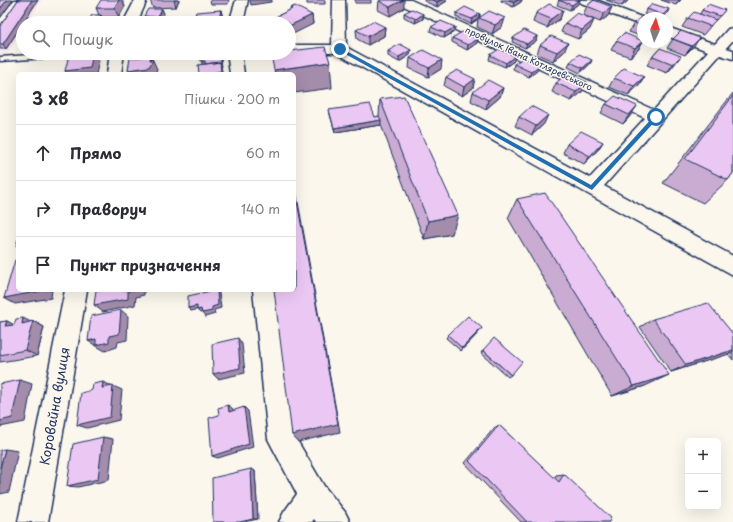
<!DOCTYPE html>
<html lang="uk">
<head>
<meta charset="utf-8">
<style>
  body { margin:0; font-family:"Playpen Sans",sans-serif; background:#f7f7f7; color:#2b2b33 }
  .controls { position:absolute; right:12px; bottom:12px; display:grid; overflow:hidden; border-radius:6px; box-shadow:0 4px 16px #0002 }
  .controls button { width:36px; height:36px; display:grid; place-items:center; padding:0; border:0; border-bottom:1px solid #e1e1e2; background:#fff; color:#2b2b33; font:20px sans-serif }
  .compass { position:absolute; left:637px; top:12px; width:36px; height:36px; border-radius:50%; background:#fff; box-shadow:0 4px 16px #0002; rotate:4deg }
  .stop { position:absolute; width:12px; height:12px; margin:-9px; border:3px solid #1f6fb2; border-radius:50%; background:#fff }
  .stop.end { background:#1f6fb2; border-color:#fff; box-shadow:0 1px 4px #0008 }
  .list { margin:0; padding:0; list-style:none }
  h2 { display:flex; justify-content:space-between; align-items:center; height:52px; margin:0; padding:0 16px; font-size:17px }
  h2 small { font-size:13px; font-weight:400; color:#7c7c81 }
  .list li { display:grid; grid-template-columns:26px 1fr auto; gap:12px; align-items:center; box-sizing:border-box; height:56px; padding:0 16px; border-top:1px solid #e1e1e2 }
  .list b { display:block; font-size:15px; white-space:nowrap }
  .list em { font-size:13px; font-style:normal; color:#7c7c81 }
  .icon { flex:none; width:22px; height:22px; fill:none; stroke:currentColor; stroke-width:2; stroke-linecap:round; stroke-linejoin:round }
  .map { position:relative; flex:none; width:733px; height:522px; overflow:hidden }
  .search { position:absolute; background:#fff; box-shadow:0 4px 16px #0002; left:16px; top:16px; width:280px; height:44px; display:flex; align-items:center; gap:10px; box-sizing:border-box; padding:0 14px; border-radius:22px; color:#7c7c81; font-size:15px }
  .panel { position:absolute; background:#fff; box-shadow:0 4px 16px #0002; left:16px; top:72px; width:280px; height:220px; border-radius:6px }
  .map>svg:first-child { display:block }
</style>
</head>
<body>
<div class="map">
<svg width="733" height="522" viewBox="0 0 733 522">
  <rect width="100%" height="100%" fill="#fbf7ec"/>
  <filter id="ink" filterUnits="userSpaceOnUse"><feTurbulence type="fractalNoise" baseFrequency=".025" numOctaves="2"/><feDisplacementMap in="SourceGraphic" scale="8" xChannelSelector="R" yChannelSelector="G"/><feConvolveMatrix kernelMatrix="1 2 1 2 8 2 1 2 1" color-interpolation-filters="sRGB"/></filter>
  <g filter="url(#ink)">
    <!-- built -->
    <path fill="#f6e9ee" d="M0 0H42L27 23H23V29L7 55H0Z"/>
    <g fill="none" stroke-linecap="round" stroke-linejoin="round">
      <!-- lane casing -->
      <g stroke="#1b2f5e" stroke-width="3">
        <path id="lane" d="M14 0H20L2 25 0 26V19Z
          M60 53H99L95 55 0 61V57Z"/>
      </g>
      <!-- street casing -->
      <g stroke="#1b2f5e" stroke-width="3">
        <path id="street" d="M135 0H147L137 23H123Z
          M236 0H248L243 23H229Z
          M333 0H345L346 47 590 178 645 118 397 3 395 0H411L654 110 708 51 667 36V27L715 44 728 29 733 28V40L726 48 733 50V59L720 55 604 186 733 256V275L336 53H288L289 45H332Z
          M579 0H596L644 18 643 26 581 3Z
          M110 53H124L121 74H107Z
          M225 53H239L242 59 244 74H230L228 59Z
          M65 290H87L48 522H18Z
          M253 290H275L294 435 324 486 345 512 350 522H316L314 519 312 522H279L284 512 297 494 268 439Z"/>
      </g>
      <!-- lane -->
      <use href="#lane" fill="#fbf7ec" fill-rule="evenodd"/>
      <!-- street -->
      <use href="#street" fill="#fbf7ec" fill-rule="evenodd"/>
    </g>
    <!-- wall -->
    <path fill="#caacd2" stroke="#1b2f5e" d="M18 0H38L6 49H0V26Z
      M150 0H179L176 7 153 8Z
      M210 0H229L228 4H211Z
      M307 0H325V4H307Z
      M355 0H371V3H355Z
      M424 0H447V1L437 7 424 1Z
      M501 0H522L521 2 513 7 501 1Z
      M559 0H580L578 4 570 10 557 5Z
      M594 0 608 16 600 22 583 15 587 6Z
      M606 0H629L622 6Z
      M661 0H681L676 5Z
      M379 1 404 8 390 16 378 10Z
      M125 6 119 17H102L103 19 87 23 99 15 96 8Z
      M290 8 312 15 313 24 271 23V19L290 10Z
      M162 9 164 14 159 22 146 20 144 16Z
      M647 9 667 14 662 18H655L644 14Z
      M221 10 223 19V23H193L197 20 195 15Z
      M563 10 560 19 547 28 533 22 536 13Z
      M702 10H725L716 20H715L709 28 703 35 682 27 688 18 700 14Z
      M404 13 423 14V19L415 23 404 17Z
      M456 13 480 14V17L505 18 502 27 492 34 477 27 478 19 471 24 456 17Z
      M643 18V37L629 32 634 23Z
      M565 23 590 29 578 39 561 32Z
      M385 27 384 36 368 45 357 39 356 30Z
      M431 27H455L454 32 444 38 430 31Z
      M537 36 536 41 525 48 512 42 513 38Z
      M452 38 478 39 477 43 467 50 452 42Z
      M673 39 693 47 685 55 667 48Z
      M616 41H643L638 50 630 57 611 50Z
      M540 45 564 52 553 61 537 54Z
      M660 48 674 65 667 73 647 65 653 56Z
      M411 50 410 55 399 62 388 56V51Z
      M490 55 514 61 505 67 489 60Z
      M410 58 441 69 428 77 409 68Z
      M592 60 590 64 580 73 568 67 570 62Z
      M514 64 540 65 538 70 529 77 513 69Z
      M446 77 473 88 462 96 444 86Z
      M644 77 638 86 628 95 609 87 614 78Z
      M587 82 582 92 571 101 552 92 556 83Z
      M503 88 500 97 486 109 471 101 473 92Z
      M733 93V173L728 180 703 203 663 183Z
      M380 99 452 234 424 239 381 125 335 132 330 115 329 110 375 117 379 116Z
      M606 104 631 115 623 124 601 113Z
      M519 117 544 124 532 135 515 126Z
      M603 142 597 151 584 164 563 153 567 144Z
      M517 199 645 386 612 396 508 218Z
      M653 319 733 334V360L728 354 671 372 640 327Z
      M7 321 14 325 33 321 44 327 37 356 0 362V322Z
      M480 331 461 351 446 338 448 335Z
      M483 350 511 375 508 377 481 353Z
      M499 425 554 478 556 475 564 474 609 522H521L465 463 494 428Z
      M251 469 255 471 258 519 244 522H213Z"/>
    <!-- shaded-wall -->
    <path fill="#a48cab" stroke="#1b2f5e" d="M7 0H13L0 18V9Z
      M32 0H38L6 49 3 44Z
      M119 0H122L125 6 119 17 114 8Z
      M174 0H179L176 7Z
      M250 0H272L271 2 251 5Z
      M403 0H404V8L390 16V7Z
      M441 0H447V1L437 7V2Z
      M518 0H522L521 2 513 7 514 2Z
      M579 0H580L578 4 570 10 572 5Z
      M625 0H629L622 6Z
      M679 0H681L676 5Z
      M612 7 608 16 600 22 604 13Z
      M162 9 164 14 159 22 157 17Z
      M669 9 667 14 662 18H661L663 15Z
      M221 10 223 19V23H218Z
      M563 10 560 19 547 28 551 19Z
      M423 14V19L415 23 416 19Z
      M480 14 478 19 471 24 472 19Z
      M101 15 105 23 98 19Z
      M312 15 313 24 289 36V26Z
      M505 18 502 27 492 34 495 25Z
      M109 19 111 23H106Z
      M594 20 590 29 578 39 582 30Z
      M385 27 384 36 368 45V36Z
      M455 27 454 32 444 38 445 33Z
      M537 36 536 41 525 48 527 44Z
      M700 38 693 47 685 55 692 46Z
      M478 39 477 43 467 50 468 45Z
      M643 41 638 50 630 57 635 48Z
      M568 43 564 52 553 61 557 52Z
      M411 50 410 55 399 62V57Z
      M93 53H94L99 61 96 74H67L65 71Z
      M220 54 221 58 222 67H221L223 74H212V73Z
      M151 56 157 69 155 74H130L128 70Z
      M515 56 514 61 505 67 506 63Z
      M681 56 674 65 667 73 673 64Z
      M442 60 441 69 428 77 429 68Z
      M592 60 590 64 580 73 583 68Z
      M201 61H205L207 66H203Z
      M330 62 332 88 294 93V74H275L274 70Z
      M540 65 538 70 529 77 531 72Z
      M644 77 638 86 628 95 634 86Z
      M475 79 473 88 462 96 464 87Z
      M587 82 582 92 571 101 576 92Z
      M503 88 500 97 486 109 488 100Z
      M637 106 631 115 623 124 629 115Z
      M548 115 544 124 532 135 536 126Z
      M381 120V125L335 132 334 128Z
      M603 142 597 151 584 164 590 156Z
      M294 180 340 432 298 442 292 435Z
      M458 215 452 234 424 239 428 221Z
      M41 290H52L51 298 15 304 4 298Z
      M128 290H144V295L136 297 135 305 103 312 94 305Z
      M217 290 219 293 221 308 214 310 215 314 205 317 202 313Z
      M197 306 200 309 191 311 188 308Z
      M201 309 204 312 200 313 197 310Z
      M121 310 128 316 127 340 118 342 117 347 105 351 88 341 109 336Z
      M23 318 33 323V321L44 327 37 356 25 350 22 324Z
      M7 321 18 327 5 326Z
      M482 328 480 331 461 351 462 348Z
      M238 338 242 344 245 373 218 379 213 374Z
      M733 350V352L726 355 671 372 686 365Z
      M669 375 645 386 612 396 634 386Z
      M20 380 32 384 25 422 0 427V421Z
      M103 382 112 386 102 388Z
      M113 386 122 390 119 420 87 428 77 425Z
      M228 405 233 409 234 415 229 412Z
      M244 407 248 411 253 447 218 458 212 456Z
      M103 437 113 439 109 480 78 487 67 486Z
      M5 449 18 451 9 492 0 494V468Z
      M251 469 255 471 258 519H253Z"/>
    <!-- building -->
    <path fill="#ebc8f4" stroke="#1b2f5e" d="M0 0H7L0 9Z
      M18 0H32L3 44H0V26Z
      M101 0H119L114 8H96Z
      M381 0H403L390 7 379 1Z
      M432 0H441L437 2Z
      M509 0H518L514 2Z
      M558 0H579L572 5Z
      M594 0 612 7 604 13 587 6Z
      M549 4 563 10 551 19 536 13Z
      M653 4 669 9 663 15 647 9Z
      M708 4 725 10 720 16 702 10Z
      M295 6 312 15 289 26V23H277L271 19 292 9 290 8Z
      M465 7 480 14 472 19 456 13Z
      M148 9H162L157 17 144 16Z
      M412 9 423 14 416 19 404 13Z
      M221 10 218 23H193L194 20H199L200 15H195L196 12Z
      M489 11 505 18 495 25 479 18Z
      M694 12 716 20 710 26 688 18Z
      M577 13 594 20 582 30 565 23Z
      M92 15H101L98 19H109L106 23H87Z
      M642 16 646 18H643V26L634 23Z
      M373 21 385 27 368 36 356 30Z
      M441 21 455 27 445 33 431 27Z
      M524 30 537 36 527 44 513 38Z
      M681 31 700 38 692 46 673 39Z
      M462 32 478 39 468 45 452 38Z
      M624 33 643 41 635 48 616 41Z
      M551 36 568 43 557 52 540 45Z
      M400 44 411 50 399 57 388 51Z
      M325 47 330 62 274 70 271 54 277 53H289V51Z
      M660 48 681 56 673 64 653 56Z
      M499 49 515 56 506 63 490 55Z
      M423 50 442 60 429 68 410 58Z
      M85 53H93L90 68 65 71 69 55Z
      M220 54 221 62 220 63V62L205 64V61H201V56Z
      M579 54 592 60 583 68 570 62Z
      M151 56 150 60H153L149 67 128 70 130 58Z
      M523 58 540 65 531 72 514 64Z
      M220 62 221 71 212 73V74H199L198 65Z
      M624 68 644 77 634 86 614 78Z
      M457 70 475 79 464 87 446 77Z
      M567 73 587 82 576 92 556 83Z
      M488 80 503 88 488 100 473 92Z
      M404 96 458 215 428 221 380 99Z
      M615 96 637 106 629 115 606 104Z
      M733 96V173L728 180 685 159Z
      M370 104 375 117 379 116 381 120 334 128 329 110Z
      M531 106 548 115 536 126 519 117Z
      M581 131 603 142 590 156 567 144Z
      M294 185 338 424 292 435 274 290H294Z
      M545 193 669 375 634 386 517 199Z
      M18 239V246H16Z
      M15 260H18V290H41V291L4 298Z
      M96 290H128V299L94 305Z
      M215 290H217L218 305 212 307V311L202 313 201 309 197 310V306L188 308V296Z
      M708 303 733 334V350L686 365 653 319Z
      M121 310 119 334 109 336V342L96 345V339L88 341 91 316Z
      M468 316 482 328 462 348 448 335Z
      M23 318 22 324 33 321 25 350 0 355V322L7 321 5 326 14 325 16 319Z
      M238 338 240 368 213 374 212 344Z
      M494 338 522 362 511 375 483 350Z
      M20 380 12 418 0 421V384Z
      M103 382 102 388 113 386 110 417 77 425 81 393 92 390 93 384Z
      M228 405 229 412 244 407 249 444 212 456 209 418 219 415 218 408Z
      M499 425 559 482 564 474 611 518 609 522H527L469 461Z
      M103 437 98 479 67 486 73 444Z
      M5 449 0 468V450Z
      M251 469 253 519 240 522H213L212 478Z"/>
  </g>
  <!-- route -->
  <path fill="#1f6fb2" d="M338 48H341L591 185 654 116 659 117 592 190 338 50Z"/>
  <g text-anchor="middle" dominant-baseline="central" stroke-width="3" stroke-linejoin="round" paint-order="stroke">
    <!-- far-street labels -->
    <g font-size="9" fill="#1b2f5e" stroke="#fbf7ec">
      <text transform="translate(529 58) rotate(25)">провулок Івана Котляревського</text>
    </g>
    <!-- near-street labels -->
    <g font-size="13" fill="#1b2f5e" stroke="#fbf7ec">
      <text transform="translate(54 406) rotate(-80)">Коровайна вулиця</text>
    </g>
  </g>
</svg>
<div class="controls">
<button>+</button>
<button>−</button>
</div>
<svg class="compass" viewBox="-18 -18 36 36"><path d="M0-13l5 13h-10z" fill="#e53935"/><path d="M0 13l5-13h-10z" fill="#7c7c81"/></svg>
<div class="stop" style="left:656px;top:117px"></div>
<div class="stop end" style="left:340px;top:49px"></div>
<div class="search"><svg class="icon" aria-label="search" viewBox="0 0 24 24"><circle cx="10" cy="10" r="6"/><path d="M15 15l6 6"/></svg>Пошук</div>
<section class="panel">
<h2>3 хв<small>Пішки · 200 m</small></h2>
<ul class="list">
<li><svg class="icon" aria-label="ahead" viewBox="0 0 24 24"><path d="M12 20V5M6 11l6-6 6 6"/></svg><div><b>Прямо</b></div><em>60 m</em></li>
<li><svg class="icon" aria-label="right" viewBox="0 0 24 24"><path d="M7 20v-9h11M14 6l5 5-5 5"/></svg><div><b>Праворуч</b></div><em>140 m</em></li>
<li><svg class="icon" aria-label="arrive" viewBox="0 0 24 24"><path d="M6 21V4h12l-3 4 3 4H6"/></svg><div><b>Пункт призначення</b></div></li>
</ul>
</section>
</div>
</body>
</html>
